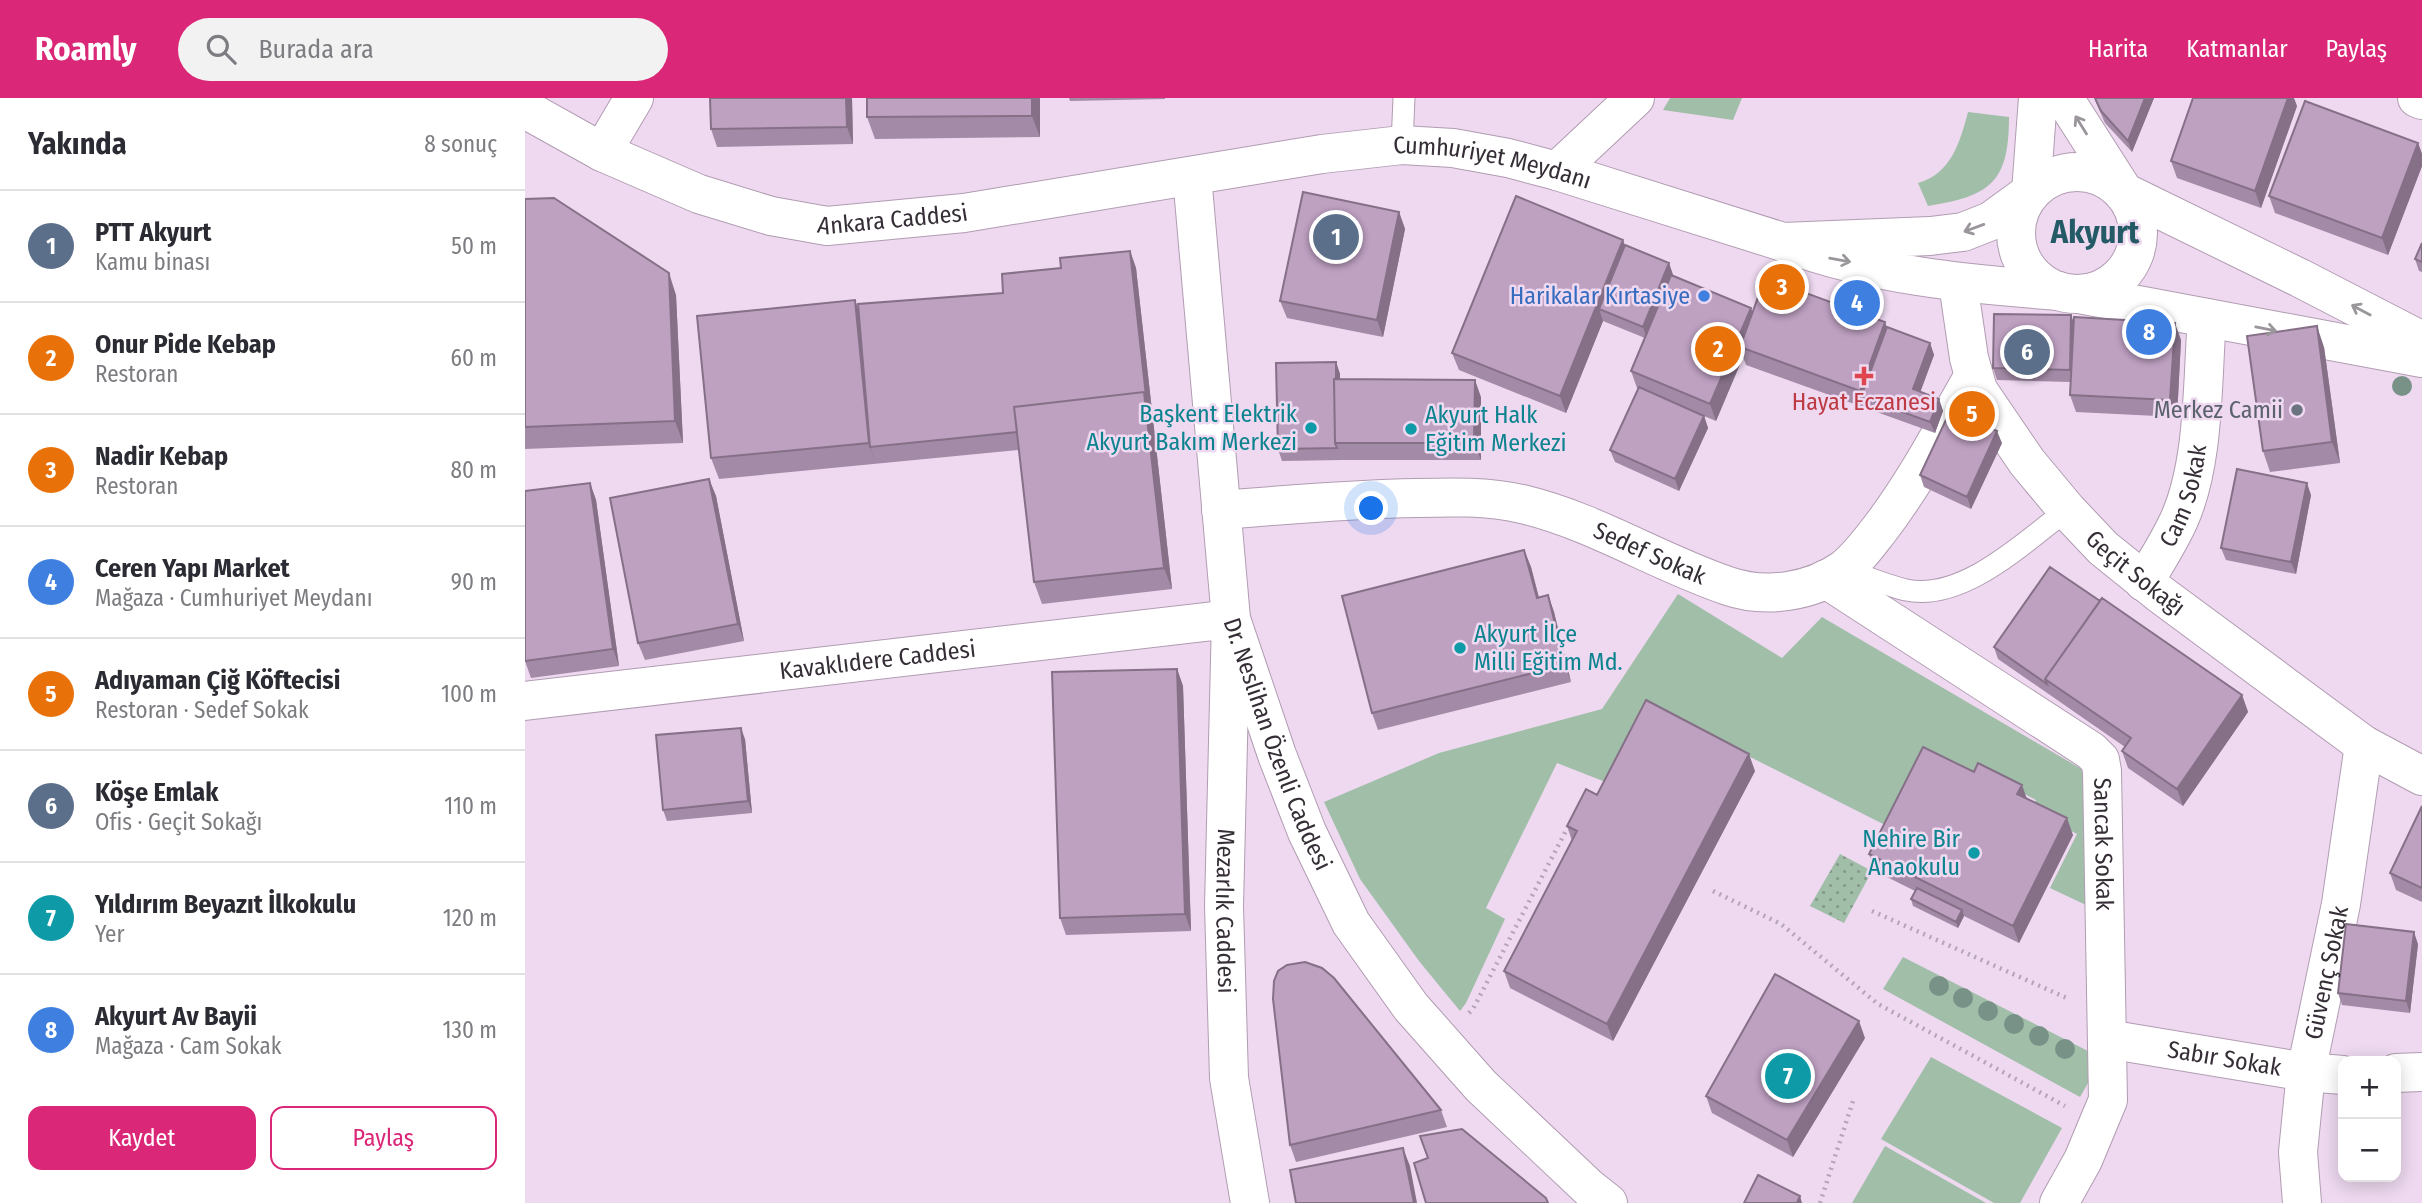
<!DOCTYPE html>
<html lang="tr">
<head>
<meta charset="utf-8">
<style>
  body { margin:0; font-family:"Fira Sans Condensed",sans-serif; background:#f2f2f3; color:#2b2b33 }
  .controls { position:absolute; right:21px; bottom:21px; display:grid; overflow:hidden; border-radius:14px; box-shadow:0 4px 18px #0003 }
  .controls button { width:63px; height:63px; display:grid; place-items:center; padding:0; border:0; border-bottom:2px solid #e1e1e2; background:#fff; color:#2b2b33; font:35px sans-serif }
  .you { position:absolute; left:847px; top:411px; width:24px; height:24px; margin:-18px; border:5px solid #fff; border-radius:50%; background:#1a73e8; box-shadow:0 0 0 10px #1a73e833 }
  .badge { display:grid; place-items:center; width:46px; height:46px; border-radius:50%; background:#db2777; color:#fff; font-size:23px; font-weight:700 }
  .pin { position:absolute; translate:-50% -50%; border:4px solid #fff; box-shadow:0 2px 7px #0006 }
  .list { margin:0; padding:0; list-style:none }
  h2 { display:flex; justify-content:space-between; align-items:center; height:91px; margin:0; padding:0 28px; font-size:30px }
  h2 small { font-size:23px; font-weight:400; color:#7c7c81 }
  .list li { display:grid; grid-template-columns:46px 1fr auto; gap:21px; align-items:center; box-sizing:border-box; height:112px; padding:0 28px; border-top:2px solid #e1e1e2 }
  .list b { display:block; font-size:26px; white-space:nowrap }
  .list p { margin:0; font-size:23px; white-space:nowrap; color:#7c7c81 }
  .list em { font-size:23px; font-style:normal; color:#7c7c81 }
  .actions { display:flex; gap:14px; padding:21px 28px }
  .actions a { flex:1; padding:16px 0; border:2px solid #db2777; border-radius:14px; text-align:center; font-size:24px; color:#db2777 }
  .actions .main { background:#db2777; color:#fff }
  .icon { flex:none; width:38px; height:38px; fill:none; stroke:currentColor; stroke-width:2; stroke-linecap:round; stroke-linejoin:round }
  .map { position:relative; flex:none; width:1897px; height:1105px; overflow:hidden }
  header { display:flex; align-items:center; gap:42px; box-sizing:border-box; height:98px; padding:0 35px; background:#db2777; color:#fff }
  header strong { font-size:33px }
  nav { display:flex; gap:38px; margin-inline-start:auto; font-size:24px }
  .search { width:490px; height:63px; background:#f2f2f3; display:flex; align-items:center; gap:18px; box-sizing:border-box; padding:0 24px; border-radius:38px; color:#7c7c81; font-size:26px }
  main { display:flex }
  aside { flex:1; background:#fff }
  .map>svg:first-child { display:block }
</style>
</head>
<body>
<header>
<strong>Roamly</strong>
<div class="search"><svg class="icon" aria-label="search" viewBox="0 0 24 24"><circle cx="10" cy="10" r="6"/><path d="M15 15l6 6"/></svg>Burada ara</div>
<nav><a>Harita</a><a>Katmanlar</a><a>Paylaş</a></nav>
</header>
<main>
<aside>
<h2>Yakında<small>8 sonuç</small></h2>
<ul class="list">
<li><span class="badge" style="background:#5c6f8a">1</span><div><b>PTT Akyurt</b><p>Kamu binası</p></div><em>50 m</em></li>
<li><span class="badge" style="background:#e8710a">2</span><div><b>Onur Pide Kebap</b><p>Restoran</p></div><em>60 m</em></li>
<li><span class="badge" style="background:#e8710a">3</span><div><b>Nadir Kebap</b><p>Restoran</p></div><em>80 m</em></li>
<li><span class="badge" style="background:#3f7fe0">4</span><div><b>Ceren Yapı Market</b><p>Mağaza · Cumhuriyet Meydanı</p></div><em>90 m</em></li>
<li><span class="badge" style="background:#e8710a">5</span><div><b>Adıyaman Çiğ Köftecisi</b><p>Restoran · Sedef Sokak</p></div><em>100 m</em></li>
<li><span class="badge" style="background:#5c6f8a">6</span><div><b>Köşe Emlak</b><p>Ofis · Geçit Sokağı</p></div><em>110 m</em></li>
<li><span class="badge" style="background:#0f9aa8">7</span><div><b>Yıldırım Beyazıt İlkokulu</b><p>Yer</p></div><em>120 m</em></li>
<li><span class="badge" style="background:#3f7fe0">8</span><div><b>Akyurt Av Bayii</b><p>Mağaza · Cam Sokak</p></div><em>130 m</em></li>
</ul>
<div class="actions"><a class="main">Kaydet</a><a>Paylaş</a></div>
</aside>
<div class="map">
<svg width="1897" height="1105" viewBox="0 0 1897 1105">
  <defs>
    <pattern id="park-dots" width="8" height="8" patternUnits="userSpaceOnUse" patternTransform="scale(1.75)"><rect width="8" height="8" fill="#a1bea9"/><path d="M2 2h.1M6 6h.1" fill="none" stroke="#849b8a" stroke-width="1.8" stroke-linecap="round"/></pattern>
  </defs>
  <rect width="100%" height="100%" fill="#eed9f0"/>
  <!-- green -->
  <path fill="#a1bea9" d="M1145 0H1217L1208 22 1138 12Z
    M1443 14 1484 19C1484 85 1465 98 1403 108L1393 85C1426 76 1435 44 1443 14Z
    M1153 496 1257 560 1297 519 1560 673 1561 807 1525 790 1552 736 1506 712 1511 702 1460 675 1366 730 1124 608 1083 685 1032 665 961 810 980 821 941 905 935 913 894 863 835 781 799 704 914 655 1077 611Z
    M1378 859 1563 953V985L1555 999 1358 891Z
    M1406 959 1537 1030 1495 1105H1469L1356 1041Z
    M1360 1048 1461 1105H1327Z"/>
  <!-- park -->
  <path fill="url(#park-dots)" d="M1315 756 1347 773 1319 825 1285 808Z"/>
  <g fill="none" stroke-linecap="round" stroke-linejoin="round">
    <!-- service casing -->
    <g stroke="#b19cb2" stroke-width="23">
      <path id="service" d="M877 47 879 0
        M1319 471C1339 478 1360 487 1381 492 1438 504 1499 444 1542 412"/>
    </g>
    <!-- minor casing -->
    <g stroke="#b19cb2" stroke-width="40">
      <g id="minor">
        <path d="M1892 0 1897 2"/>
        <path d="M77 54 109 0"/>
        <path d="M1032 73 1110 0"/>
        <path id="s1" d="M1433 185 1444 260 1453 292 1502 364 1542 412 1578 450 1635 496 1839 647 1897 678"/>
        <path id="s2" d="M696 412C761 407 826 401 891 400 926 399 963 398 997 406 1069 423 1132 464 1203 488 1241 501 1286 494 1319 471 1333 460 1343 446 1354 432 1391 384 1418 331 1448 279"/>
        <path id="s3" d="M1301 481 1566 653 1575 662 1577 673 1583 1002 1558 1062 1534 1105"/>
        <path id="s4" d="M1619 484C1631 464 1644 444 1654 422 1680 364 1677 284 1682 220"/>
        <path id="s5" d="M1582 941 1781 974 1818 977"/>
        <path d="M1871 975 1897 974"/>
        <path id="s6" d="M1777 1105 1773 1054 1781 974 1816 806 1839 647"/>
      </g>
    </g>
    <!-- tertiary casing -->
    <g stroke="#b19cb2" stroke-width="40">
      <g id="tertiary">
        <path d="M1513 0 1506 94 1466 123 1438 134 1405 138 1258 144C1346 177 1441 186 1534 193"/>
        <path d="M1539 0 1599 94 1775 180 1897 243"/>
        <path id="s7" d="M0 11 77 54 174 96 246 118 302 128 439 115 797 56 877 47 928 50 983 60 1032 73 1258 144"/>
        <circle cx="1552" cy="135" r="61"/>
        <path id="s8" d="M667 78 706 521 752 657 782 734 826 825 886 909 956 988 1064 1090 1083 1105"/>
        <path d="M1554 196 1897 260"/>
        <path id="s9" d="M0 603 706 521 699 808 704 980 725 1105"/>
      </g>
    </g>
    <!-- path -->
    <path stroke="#b5a4b6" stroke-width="4.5" stroke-dasharray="2 5" stroke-linecap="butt" d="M1188 793 1256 826 1353 906 1540 1008
      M1347 813 1544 901
      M944 915 948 911 1045 725
      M1295 1105 1328 1003"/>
    <!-- service -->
    <use href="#service" stroke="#fff" stroke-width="21"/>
    <!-- minor -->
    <use href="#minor" stroke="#fff" stroke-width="38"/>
    <!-- tertiary -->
    <use href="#tertiary" stroke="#fff" stroke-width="38"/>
  </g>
  <!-- trees -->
  <g fill="#799288">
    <circle cx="1877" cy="288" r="10"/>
    <circle cx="1414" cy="888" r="10"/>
    <circle cx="1438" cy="900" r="10"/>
    <circle cx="1463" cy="913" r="10"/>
    <circle cx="1489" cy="926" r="10"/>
    <circle cx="1514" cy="938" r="10"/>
    <circle cx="1540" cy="951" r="10"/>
  </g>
  <!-- wall -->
  <path fill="#a38aa6" d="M327 0 328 46 192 49 186 31Z
    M515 0V39L350 41 342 19Z
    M544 0H640V1L545 3Z
    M1569 0H1629L1607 54 1580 25Z
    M1772 8 1736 110 1652 80 1646 63Z
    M1893 45 1897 56V68L1863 157 1750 115 1744 98Z
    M0 101 151 197 158 345 0 351Z
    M874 114 880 131 858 239 762 220 755 203Z
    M1897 145V174L1894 173 1890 161Z
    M1100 147 1144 165 1148 177 1227 215 1362 229 1405 245 1409 257 1395 294 1414 301 1418 313 1410 335 1221 267 1218 259 1191 323 1179 318 1183 330 1154 393 1090 364 1085 352 1113 291 1112 290 1106 273 1120 240 1078 223 1041 315 934 272 927 255Z
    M605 153 611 170 647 491 517 506 509 484 494 352 194 381 186 360 330 202 333 212 478 195 536 170Z
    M1546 217 1549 225 1656 242 1652 319 1551 314 1545 297V284L1472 282 1468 270Z
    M1799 249 1815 365 1745 374 1738 353Z
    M811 264 815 276V281L956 299V362H817L757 363 753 351Z
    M1477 345 1446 411 1399 389 1395 377Z
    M184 381 191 398 219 543 120 562 113 545Z
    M65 385 71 402 94 568 6 580 0 563Z
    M1786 397 1771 476 1701 462 1696 450Z
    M999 452 1006 469 1014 499 1023 497 1029 514 1046 584 853 632 847 615Z
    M1575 503 1717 597 1723 614 1658 708 1603 670 1597 653 1600 649 1473 561 1469 549Z
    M652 571 658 588 666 833 541 837 535 820Z
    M220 641 227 715 142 723 138 712Z
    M1230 673 1088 943 985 890 979 873 1047 743 1042 728 1072 697Z
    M1502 701 1548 737 1494 845 1439 818 1433 830 1388 808 1386 801 1390 793 1350 773 1344 756Z
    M1897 708V804L1871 792 1865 775Z
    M1893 846 1885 915 1817 907 1813 895Z
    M1340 940 1268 1059 1187 1015 1181 998Z
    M916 1012 922 1029 771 1064 765 1047Z"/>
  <!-- shaded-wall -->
  <path fill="#857087" d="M321 0H327L328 46 322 29Z
    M507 0H515V39L507 18Z
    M1620 0H1629L1607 54 1603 43Z
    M1763 0H1769L1772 8 1736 110 1730 93Z
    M1893 45 1897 56V68L1863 157 1857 140Z
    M874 114 880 131 858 239 852 222Z
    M1098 142 1104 159 1074 211 1078 223 1041 315 1035 298Z
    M605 153 611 170 647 491 639 470 619 294Z
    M1144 165 1148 177 1122 241 1118 229Z
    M144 175 151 197 158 345 150 323Z
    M330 202 337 223 345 349 351 366 344 345Z
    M1226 210 1232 227 1215 249 1218 259 1191 323 1185 306Z
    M1546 217 1550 229 1549 284 1545 272Z
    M1360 224 1366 241 1336 299 1335 293Z
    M1650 225 1656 242 1652 319 1645 302Z
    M1792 228 1799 249 1815 365 1807 344Z
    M1405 245 1409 257 1392 303 1388 291Z
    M811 264 815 276 816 345H812Z
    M950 282 956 299V362L949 345Z
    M1414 301 1418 313 1410 335 1405 324Z
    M1179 318 1183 330 1154 393 1150 381Z
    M1472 333 1477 345 1446 411 1442 399Z
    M184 381 191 398 219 543 213 526Z
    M65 385 71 402 94 568 88 551Z
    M1782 385 1786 397 1771 476 1766 464Z
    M999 452 1006 469 1018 517 1012 500Z
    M1023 497 1029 514 1046 584 1040 567Z
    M652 571 658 588 666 833 660 816Z
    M1717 597 1723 614 1658 708 1652 691Z
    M216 630 220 641 227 715 223 703Z
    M1224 656 1230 673 1088 943 1082 926Z
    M1497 687 1503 704 1492 696Z
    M1542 720 1548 737 1494 845 1488 828Z
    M1437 812 1439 818 1433 830 1431 824Z
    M1889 834 1893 846 1885 915 1881 903Z
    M1334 923 1340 940 1268 1059 1262 1042Z
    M878 1050 885 1068 892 1105H889Z
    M1275 1098 1277 1105H1272Z"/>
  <!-- building -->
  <path fill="#bea0c1" stroke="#857087" stroke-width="2" d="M185 0H321L322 29 186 31Z
    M342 0H507V18L342 19Z
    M1570 0H1620L1603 43 1576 13Z
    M1668 0H1763L1730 93 1646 63Z
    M1780 3 1893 45 1857 140 1744 98Z
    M778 94 874 114 852 222 755 203Z
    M991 98 1098 142 1035 298 927 255Z
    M29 100 144 175 150 323 0 329V101Z
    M1897 145V164L1890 161Z
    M1100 147 1144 165 1118 229 1074 211Z
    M605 153 621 298 619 294 489 309 492 334 345 349 333 206 478 195 477 176 536 170 535 160Z
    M1146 177 1226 210 1185 306 1106 273Z
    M1240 180 1360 224 1335 293 1215 249Z
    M330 202 344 345 186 360 172 218Z
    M1469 216 1546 217 1545 272 1468 270Z
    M1549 219 1650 225 1645 302 1545 297Z
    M1792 228 1807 344 1738 353 1722 238Z
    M1362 229 1405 245 1388 291 1414 301 1405 324 1336 299Z
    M811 264V281H809L810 345 812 350 753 351 751 265Z
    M809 281 950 282 949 345H810Z
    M1114 289 1179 318 1150 381 1085 352Z
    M619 294 639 470 509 484 489 309Z
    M1426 311 1472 333 1442 399 1395 377Z
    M1712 371 1782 385 1766 464 1696 450Z
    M184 381 213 526 113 545 85 400Z
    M65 385 88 551 0 563V393Z
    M999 452 1012 500 1023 497 1040 567 847 615 817 498Z
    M1525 469 1575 503 1520 581 1522 586 1469 549Z
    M1577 500 1717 597 1652 691 1597 653 1606 640 1520 581Z
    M652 571 660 816 535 820 527 574Z
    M1121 602 1224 656 1082 926 979 873 1052 733 1042 728 1061 691 1072 697Z
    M216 630 223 703 138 712 131 637Z
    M1398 649 1449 674 1453 665 1497 687 1492 696 1542 720 1488 828 1344 756Z
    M1897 708V790L1865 775Z
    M1392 790 1437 812 1431 824 1386 801Z
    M1821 826 1889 834 1881 903 1813 895Z
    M780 864 797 870 809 880 916 1012 765 1047 748 901 749 883 753 873 762 867Z
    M1250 876 1334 923 1262 1042 1181 998Z
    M937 1031 1021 1100 1023 1105H901L889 1065 903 1060 895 1038Z
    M878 1050 889 1105H771L765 1072Z
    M1233 1077 1275 1098 1272 1105H1219Z"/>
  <!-- one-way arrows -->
  <defs><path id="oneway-shaft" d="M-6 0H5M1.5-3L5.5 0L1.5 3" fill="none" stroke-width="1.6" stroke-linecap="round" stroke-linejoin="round" transform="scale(1.75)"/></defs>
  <g stroke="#9a969b">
    <use href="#oneway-shaft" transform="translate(1556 27) rotate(-122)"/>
    <use href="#oneway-shaft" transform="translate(1449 130) rotate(160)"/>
    <use href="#oneway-shaft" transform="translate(1315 162) rotate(10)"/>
    <use href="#oneway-shaft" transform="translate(1836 212) rotate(-152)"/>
    <use href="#oneway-shaft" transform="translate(1741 231) rotate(11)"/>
  </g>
  <!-- markers -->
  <circle fill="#3f7fe0" stroke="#eed9f0" stroke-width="2.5" cx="1179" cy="198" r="7"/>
  <path fill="#e0444e" stroke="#eed9f0" stroke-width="2.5" d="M1335.5 267.5h7v7h7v7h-7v7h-7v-7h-7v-7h7z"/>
  <circle fill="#6b7280" stroke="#eed9f0" stroke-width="2.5" cx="1772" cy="312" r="7"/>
  <g fill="#0f9aa8" stroke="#eed9f0" stroke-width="2.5">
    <circle cx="786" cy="330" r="7"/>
    <circle cx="886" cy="331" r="7"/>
    <circle cx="935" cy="550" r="7"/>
    <circle cx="1449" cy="755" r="7"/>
  </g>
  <g text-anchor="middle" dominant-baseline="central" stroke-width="5" stroke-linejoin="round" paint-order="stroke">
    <!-- street labels -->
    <g font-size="24" fill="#362e37" stroke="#eed9f0">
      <text stroke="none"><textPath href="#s7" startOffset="999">Cumhuriyet Meydanı</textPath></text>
      <text stroke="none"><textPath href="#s7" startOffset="392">Ankara Caddesi</textPath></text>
      <text stroke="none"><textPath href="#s4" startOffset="96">Cam Sokak</textPath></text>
      <text stroke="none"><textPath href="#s2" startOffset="439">Sedef Sokak</textPath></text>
      <text stroke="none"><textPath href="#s1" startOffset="352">Geçit Sokağı</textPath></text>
      <text stroke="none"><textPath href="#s9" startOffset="355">Kavaklıdere Caddesi</textPath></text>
      <text stroke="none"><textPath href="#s8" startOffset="578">Dr. Neslihan Özenli Caddesi</textPath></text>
      <text stroke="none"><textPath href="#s3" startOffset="413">Sancak Sokak</textPath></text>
      <text stroke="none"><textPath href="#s9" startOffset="1003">Mezarlık Caddesi</textPath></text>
      <text stroke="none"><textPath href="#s6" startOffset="233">Güvenç Sokak</textPath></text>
      <text stroke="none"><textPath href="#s5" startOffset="119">Sabır Sokak</textPath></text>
    </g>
    <!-- shop labels -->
    <g font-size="24" fill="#366cbe" stroke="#eed9f0" text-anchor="end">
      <text x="1165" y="198">Harikalar Kırtasiye</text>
    </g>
    <!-- health labels -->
    <g font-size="24" fill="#be3a42" stroke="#eed9f0">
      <text x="1339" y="304">Hayat Eczanesi</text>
    </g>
    <!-- worship labels -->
    <g font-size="24" fill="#5b616d" stroke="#eed9f0" text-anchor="end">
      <text x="1758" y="312">Merkez Camii</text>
    </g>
    <!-- culture labels -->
    <g font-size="24" fill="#0d838f" stroke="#eed9f0" text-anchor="end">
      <text x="772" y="316">Başkent Elektrik<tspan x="772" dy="28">Akyurt Bakım Merkezi</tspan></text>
      <text x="900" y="317" text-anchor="start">Akyurt Halk<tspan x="900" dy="28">Eğitim Merkezi</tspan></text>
      <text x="949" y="536" text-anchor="start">Akyurt İlçe<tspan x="949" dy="28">Milli Eğitim Md.</tspan></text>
      <text x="1435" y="741">Nehire Bir<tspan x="1435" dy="28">Anaokulu</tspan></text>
    </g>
    <!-- district labels -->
    <g font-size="32" font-weight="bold" fill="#235a66" stroke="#eed9f0">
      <text x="1570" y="134">Akyurt</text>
    </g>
  </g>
</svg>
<div class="controls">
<button>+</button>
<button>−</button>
</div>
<div class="you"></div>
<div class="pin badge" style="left:811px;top:139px;background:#5c6f8a">1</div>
<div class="pin badge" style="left:1193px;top:251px;background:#e8710a">2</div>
<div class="pin badge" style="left:1257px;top:189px;background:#e8710a">3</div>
<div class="pin badge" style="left:1332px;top:205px;background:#3f7fe0">4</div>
<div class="pin badge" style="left:1447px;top:316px;background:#e8710a">5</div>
<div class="pin badge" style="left:1502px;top:254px;background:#5c6f8a">6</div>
<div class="pin badge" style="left:1263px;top:978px;background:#0f9aa8">7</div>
<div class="pin badge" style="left:1624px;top:234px;background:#3f7fe0">8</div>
</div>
</main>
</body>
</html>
